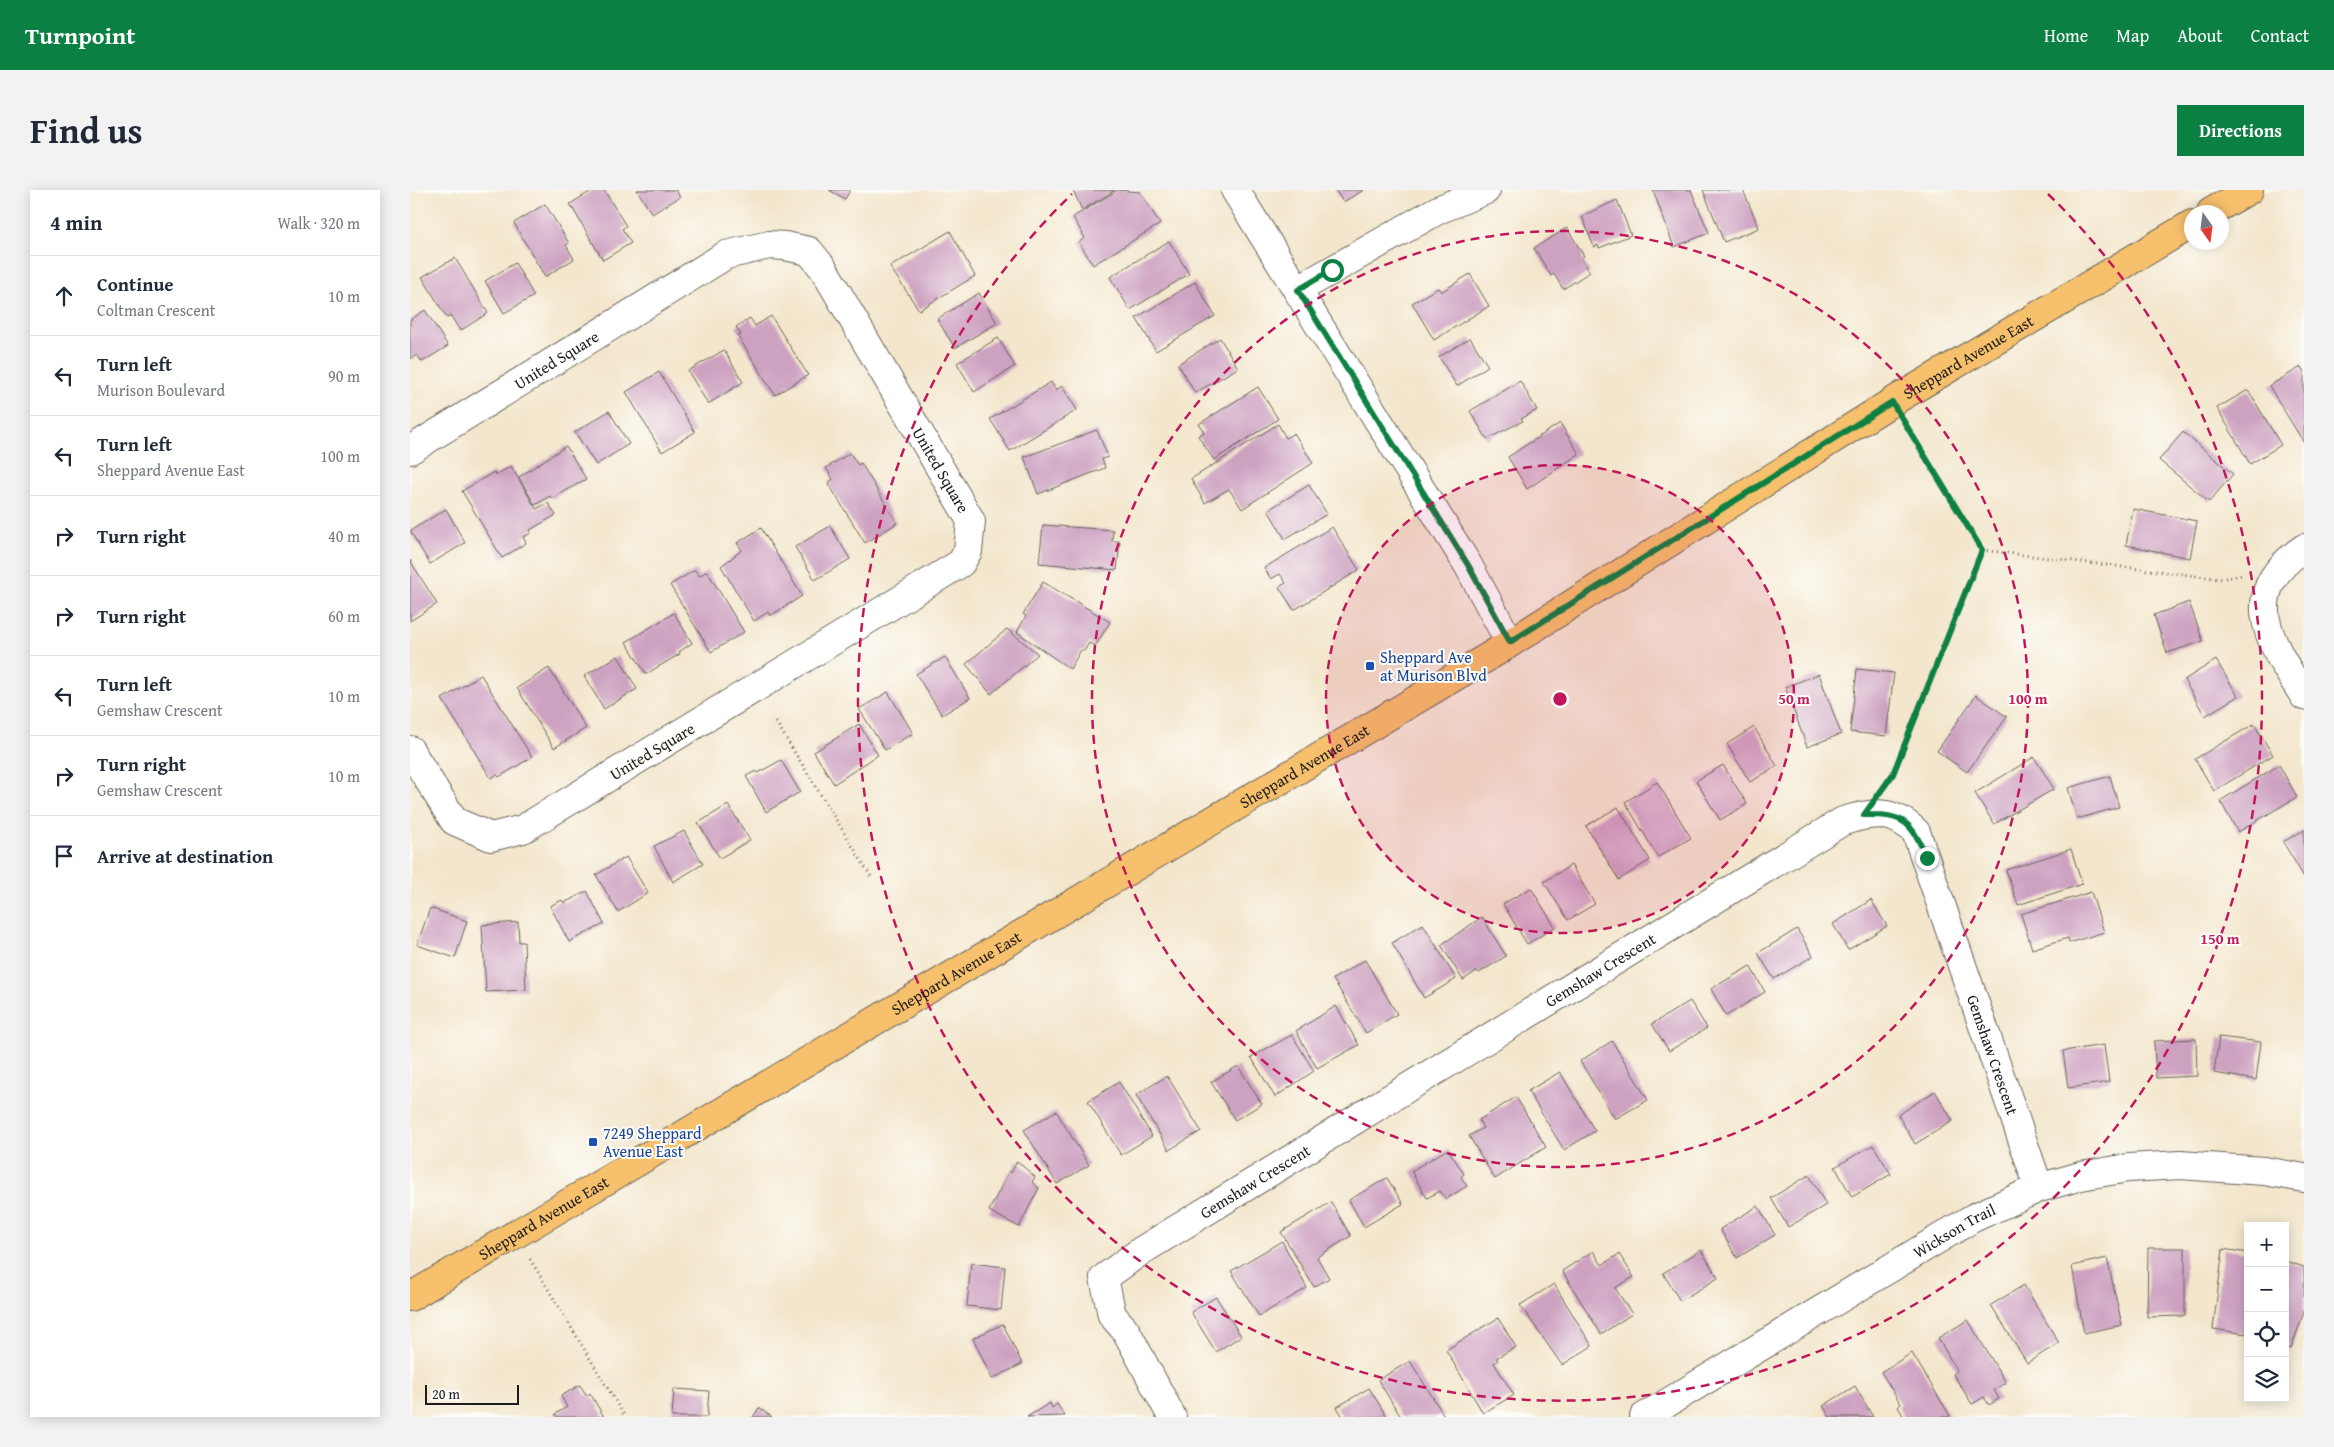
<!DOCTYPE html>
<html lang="en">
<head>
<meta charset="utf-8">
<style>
  body { margin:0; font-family:"Gentium Book Plus",serif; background:#f2f2f3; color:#1f2937 }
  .controls { position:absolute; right:15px; bottom:15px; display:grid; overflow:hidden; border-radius:0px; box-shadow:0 2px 12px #0003 }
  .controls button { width:45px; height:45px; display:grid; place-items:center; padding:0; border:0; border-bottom:1px solid #e0e1e3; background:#fff; color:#1f2937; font:25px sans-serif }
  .compass { position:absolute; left:1774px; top:15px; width:45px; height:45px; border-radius:50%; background:#fff; box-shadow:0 2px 12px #0003; rotate:166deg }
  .scale { position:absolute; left:15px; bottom:12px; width:94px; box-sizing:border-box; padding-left:5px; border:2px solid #1c1c1c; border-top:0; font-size:14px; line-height:18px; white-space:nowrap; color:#1c1c1c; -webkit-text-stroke:4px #fdfcf7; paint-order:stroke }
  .stop { position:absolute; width:15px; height:15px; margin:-11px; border:4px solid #0b8043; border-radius:50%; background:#fff }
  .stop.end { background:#0b8043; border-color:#fff; box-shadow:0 1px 5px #0008 }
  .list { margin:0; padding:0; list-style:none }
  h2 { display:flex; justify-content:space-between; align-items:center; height:65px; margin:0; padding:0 20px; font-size:21px }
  h2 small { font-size:16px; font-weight:400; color:#747a83 }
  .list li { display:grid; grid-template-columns:32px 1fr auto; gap:15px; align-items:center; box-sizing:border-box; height:80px; padding:0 20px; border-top:1px solid #e0e1e3 }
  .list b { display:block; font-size:19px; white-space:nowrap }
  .list p { margin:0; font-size:16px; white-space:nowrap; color:#747a83 }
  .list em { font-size:16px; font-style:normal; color:#747a83 }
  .icon { flex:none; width:28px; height:28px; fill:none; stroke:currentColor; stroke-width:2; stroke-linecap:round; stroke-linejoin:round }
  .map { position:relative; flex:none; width:1894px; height:1227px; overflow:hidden; border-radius:0px }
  header { display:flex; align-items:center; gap:30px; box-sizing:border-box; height:70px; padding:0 25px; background:#0b8043; color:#fff }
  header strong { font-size:24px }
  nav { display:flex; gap:28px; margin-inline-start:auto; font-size:18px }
  .intro { display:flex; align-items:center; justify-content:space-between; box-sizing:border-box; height:120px; padding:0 30px }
  h1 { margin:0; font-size:35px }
  .button { padding:12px 22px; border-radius:0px; background:#0b8043; color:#fff; font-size:18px; font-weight:700 }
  main { display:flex; gap:30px; padding:0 30px }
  aside { flex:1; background:#fff; border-radius:0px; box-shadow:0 2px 12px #0003 }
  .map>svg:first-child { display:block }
</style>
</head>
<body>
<header>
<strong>Turnpoint</strong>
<nav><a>Home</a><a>Map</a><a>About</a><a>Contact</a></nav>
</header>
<div class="intro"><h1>Find us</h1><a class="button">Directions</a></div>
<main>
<aside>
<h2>4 min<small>Walk · 320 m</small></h2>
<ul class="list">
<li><svg class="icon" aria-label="ahead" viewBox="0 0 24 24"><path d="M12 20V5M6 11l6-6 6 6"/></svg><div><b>Continue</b><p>Coltman Crescent</p></div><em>10 m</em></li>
<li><svg class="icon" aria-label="left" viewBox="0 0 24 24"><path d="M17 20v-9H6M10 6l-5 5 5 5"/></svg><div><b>Turn left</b><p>Murison Boulevard</p></div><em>90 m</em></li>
<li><svg class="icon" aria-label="left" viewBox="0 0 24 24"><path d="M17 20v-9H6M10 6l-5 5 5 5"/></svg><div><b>Turn left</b><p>Sheppard Avenue East</p></div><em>100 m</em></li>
<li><svg class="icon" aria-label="right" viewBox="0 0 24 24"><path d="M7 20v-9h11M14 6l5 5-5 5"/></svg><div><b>Turn right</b></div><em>40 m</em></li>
<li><svg class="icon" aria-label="right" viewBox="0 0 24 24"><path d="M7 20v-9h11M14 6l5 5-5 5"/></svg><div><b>Turn right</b></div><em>60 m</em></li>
<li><svg class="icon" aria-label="left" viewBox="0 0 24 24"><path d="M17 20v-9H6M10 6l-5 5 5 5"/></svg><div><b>Turn left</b><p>Gemshaw Crescent</p></div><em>10 m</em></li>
<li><svg class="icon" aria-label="right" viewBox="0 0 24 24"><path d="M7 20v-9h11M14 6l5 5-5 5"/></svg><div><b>Turn right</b><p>Gemshaw Crescent</p></div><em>10 m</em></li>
<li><svg class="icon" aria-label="arrive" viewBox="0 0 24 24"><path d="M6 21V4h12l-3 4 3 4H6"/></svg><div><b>Arrive at destination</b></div></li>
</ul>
</aside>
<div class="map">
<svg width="1894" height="1227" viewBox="0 0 1894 1227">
  <rect width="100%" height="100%" fill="#fdfcf7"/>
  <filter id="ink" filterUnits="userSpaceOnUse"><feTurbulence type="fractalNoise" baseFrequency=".02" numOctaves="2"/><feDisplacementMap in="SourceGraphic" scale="10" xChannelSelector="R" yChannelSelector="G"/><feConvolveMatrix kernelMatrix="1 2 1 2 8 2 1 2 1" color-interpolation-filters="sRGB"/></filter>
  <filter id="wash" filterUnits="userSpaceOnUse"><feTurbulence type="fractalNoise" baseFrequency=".0096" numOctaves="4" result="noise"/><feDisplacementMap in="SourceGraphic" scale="20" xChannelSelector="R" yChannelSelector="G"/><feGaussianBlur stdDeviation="1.12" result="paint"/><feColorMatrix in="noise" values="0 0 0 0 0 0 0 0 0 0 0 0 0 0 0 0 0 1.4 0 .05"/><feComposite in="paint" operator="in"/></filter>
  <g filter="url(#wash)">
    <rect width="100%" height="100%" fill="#f3e6cc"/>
    <g id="blocks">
      <!-- building -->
      <path fill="#cda2c1" d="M183 0H194L216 36 212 39 221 53 193 70 160 14Z
        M227 0H266L270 7 242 24Z
        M419 0H440L435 9Z
        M663 0H705L672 20Z
        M708 0 730 2 750 34 683 75 669 52 675 48 663 27Z
        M925 0H954L933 12Z
        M1243 0H1281L1299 43 1264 57Z
        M1293 0H1333L1349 38 1314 52Z
        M1207 10 1221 45 1189 58 1188 55 1184 57 1172 26Z
        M135 14 157 50 159 53 156 55 164 69 135 87 104 33Z
        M1157 38 1174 66 1171 68 1180 82 1153 99 1144 84 1141 86 1124 58Z
        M540 41 565 86 509 120 480 77Z
        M759 51 779 84 720 120 700 87Z
        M45 68 78 123 50 141 41 126 37 128 12 87Z
        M105 73 124 106 94 123 75 91Z
        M1060 84 1079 116 1024 150 1002 113 1028 98 1031 102Z
        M785 92 805 126 746 161 726 128Z
        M569 103 587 133 545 158 527 129Z
        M15 120 38 156 12 172 7 165 0 169V130Z
        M361 126 398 185 365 205 328 146 331 145 326 137 340 128 345 136Z
        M588 148 605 176 564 202 547 173Z
        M810 148 828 178 785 203 768 174Z
        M1060 148 1078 176 1047 196 1029 167Z
        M314 160 333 192 298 214 278 181Z
        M1891 177 1894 182V253L1859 196Z
        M249 182 285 242 252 262 216 202Z
        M1110 191 1127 220 1111 229 1113 231 1077 249 1060 221Z
        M641 192 646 200 652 196 667 220 600 261 580 229Z
        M848 197 868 229 804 270 788 246 794 242 789 234Z
        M1838 200 1871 255 1840 274 1807 218Z
        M199 221 219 254 186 275 165 242Z
        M1150 233 1169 264 1117 299 1098 267Z
        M868 234 876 248 884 243 903 273 832 319 819 299 795 313 781 289Z
        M687 240 698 267 692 269 695 278 628 304 614 267Z
        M1773 242 1823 284 1799 312 1749 270Z
        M156 256 176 289 142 309 140 306 125 315 109 287Z
        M440 263 448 275 451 273 487 333 455 353 418 293 423 289 416 278Z
        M101 276 126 319 138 313 146 325 120 340 121 343 113 347 116 353 92 368 52 301 84 282 86 285Z
        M899 295 917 324 875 349 858 320Z
        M36 319 55 353 20 374 0 341Z
        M1723 319 1787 331 1780 368 1716 355Z
        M633 335 703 340 702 351H710L707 380 629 373Z
        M420 336 440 369 405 390 385 357Z
        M922 337 949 380 884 420 869 397 876 393 870 384 861 389 854 378Z
        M351 338 392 406 360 426 358 422 344 431 311 376 332 360 327 353Z
        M0 370 27 414 0 431Z
        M285 380 289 386 297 381 334 442 301 462 260 395Z
        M633 392 700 432 685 456 679 453 674 461 671 460 660 479 607 442 616 426 613 424Z
        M1779 412 1793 451 1757 463 1744 425Z
        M264 423 282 453 269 462 270 464 236 484 216 452Z
        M597 439 628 464 581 504 556 474Z
        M208 466 227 499 194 519 174 486Z
        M535 467 560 508 532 525 506 484Z
        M1806 470 1828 506 1795 526 1774 490Z
        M139 478 176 538 144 558 107 498Z
        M1447 479 1484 483 1476 546 1440 542Z
        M1409 484 1431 544 1397 557 1375 497Z
        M71 485 122 567 89 587 87 585 81 588 32 509Z
        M478 502 503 543 475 560 449 519Z
        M1566 505 1597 527 1557 582 1527 561Z
        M449 534 468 565 424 594 404 562Z
        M1844 534 1863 565 1804 601 1785 569Z
        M1344 537 1367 576 1340 592 1317 554Z
        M1624 567 1644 599 1584 634 1565 603Z
        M371 570 390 602 356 622 336 586 346 581 348 583Z
        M1313 575 1337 614 1310 630 1286 591Z
        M1869 575 1887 607 1828 642 1810 611Z
        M1700 586 1709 617 1667 629 1658 598Z
        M1247 592 1281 648 1248 667 1215 612Z
        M318 615 340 650 310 668 288 633Z
        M1208 617 1240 670 1209 690 1176 636Z
        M1894 640V687L1873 652Z
        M274 641 293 674 263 692 244 656Z
        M1661 659 1672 694 1608 715 1596 680Z
        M216 667 238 703 208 722 186 685Z
        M1161 675 1185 714 1158 730 1134 692Z
        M1121 698 1145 737 1117 754 1093 714Z
        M177 701 194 734 159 752 140 716 152 710 154 713Z
        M1681 702 1694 742 1659 753 1658 748 1622 759 1611 724Z
        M1461 710 1477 736 1438 760 1423 734Z
        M20 718 57 731 45 768 7 755Z
        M1072 727 1096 766 1069 783 1067 781 1053 790 1031 755Z
        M108 732 109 752H114L116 800 76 802 72 735Z
        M1013 734 1046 789 1014 808 982 753Z
        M1387 739 1403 766 1364 789 1348 763Z
        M955 770 987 824 956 843 923 789Z
        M1340 776 1355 802 1316 826 1301 799Z
        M1280 811 1297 838 1259 861 1242 834Z
        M926 816 949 855 907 878 886 841Z
        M882 845 904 881 865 907 841 867Z
        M1809 847 1851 852 1846 890 1804 883Z
        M1786 849 1787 886 1746 888 1744 851Z
        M1202 851 1238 910 1205 929 1170 871Z
        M1694 855 1699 892 1658 898 1653 861Z
        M828 876 852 914 825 930 801 892Z
        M1150 882 1185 941 1154 960 1118 901Z
        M757 886 791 941 759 960 726 905Z
        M709 892 742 946 711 965 678 911Z
        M1525 901 1543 931 1505 954 1488 925Z
        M1106 907 1136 957 1085 989 1059 946 1073 938 1069 930Z
        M646 921 679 975 647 994 614 940Z
        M1463 955 1481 984 1442 1007 1425 977Z
        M1038 959 1054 984 1051 987 1057 996 1036 1009 1030 1001 1017 1008 1001 981Z
        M607 971 625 987 622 992 629 998 609 1037 579 1021 599 981 601 983Z
        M1399 985 1416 1015 1378 1037 1361 1008Z
        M977 988 993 1014 954 1037 939 1010Z
        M921 1012 941 1046 907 1067 919 1088 904 1097 871 1042Z
        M1348 1016 1365 1045 1327 1068 1310 1039Z
        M872 1051 897 1098 849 1126 821 1081Z
        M1738 1058H1775V1126L1737 1127Z
        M1813 1059 1838 1063 1837 1144 1803 1139Z
        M1291 1060 1308 1088 1270 1111 1253 1083Z
        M1183 1061 1192 1075 1209 1064 1224 1087 1205 1098 1222 1124 1191 1144 1152 1081Z
        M1697 1068 1712 1135 1674 1143 1662 1076Z
        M1875 1071 1894 1077V1122L1881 1159 1875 1157Z
        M561 1073 595 1077 591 1120 557 1116Z
        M1144 1094 1182 1156 1152 1175 1110 1115Z
        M1614 1095 1649 1153 1617 1173 1581 1115Z
        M806 1107 831 1146 806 1162 781 1122Z
        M1088 1128 1106 1157 1086 1168 1088 1170 1084 1173 1104 1205 1073 1223 1036 1160Z
        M1558 1130 1596 1193 1584 1200 1589 1209 1579 1215 1574 1207 1562 1214 1543 1184 1547 1181 1528 1148Z
        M593 1134 612 1174 582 1189 563 1148Z
        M1502 1163 1540 1226 1538 1227H1494L1488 1217 1491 1214 1471 1182Z
        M1000 1171 1035 1227H991L968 1190Z
        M170 1195 177 1206 180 1203 194 1227H147L145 1224 157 1217 151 1206Z
        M1445 1196 1463 1227H1420L1413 1216Z
        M959 1198 977 1227H933L927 1217Z
        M264 1199 299 1201 297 1227H262Z
        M640 1213 642 1218 647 1214 655 1226 617 1227Z
        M349 1218 362 1227H343Z"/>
    </g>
  </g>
  <g filter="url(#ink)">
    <use href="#blocks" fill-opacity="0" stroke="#67635a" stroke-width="1"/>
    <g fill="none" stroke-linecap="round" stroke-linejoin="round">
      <!-- minor casing -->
      <g stroke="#67635a" stroke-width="30">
        <g id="minor">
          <path d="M825 0 1058 375 1100 453"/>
          <path d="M887 100 1028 20 1076 0"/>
          <path id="s1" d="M0 260 316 65 359 55 375 56 399 61 413 78 561 331 558 361 551 373 113 639 81 647 44 631 0 560"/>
          <path d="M1894 358C1827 403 1859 451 1894 506"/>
          <path id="s2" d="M762 1227 716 1141 702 1125 694 1088 731 1061 1433 631C1463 622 1482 619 1506 642L1629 998"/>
          <path id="s3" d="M1234 1227 1563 1028 1629 998 1671 986 1718 978 1770 975 1854 981 1894 988"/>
        </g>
      </g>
      <!-- major casing -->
      <g stroke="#67635a" stroke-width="30">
        <g id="major">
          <path d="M1801 22 1839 0"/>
          <path id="s4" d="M0 1107 1078 467 1482 212 1782 34"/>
        </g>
      </g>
      <!-- path -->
      <path stroke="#67635a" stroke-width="3" stroke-dasharray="1 4" stroke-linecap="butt" d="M1572 360 1812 389 1831 385
        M366 532 462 688
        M1475 596 1483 584 1572 360 1497 237
        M120 1069 215 1227"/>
      <!-- minor -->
      <use href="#minor" stroke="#fff" stroke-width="28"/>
      <!-- major -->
      <use href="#major" stroke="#f7c06c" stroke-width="28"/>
    </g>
  </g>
  <g fill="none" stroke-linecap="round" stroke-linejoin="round" filter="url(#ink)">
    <!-- route -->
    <path stroke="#0b8043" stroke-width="6" d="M922 80 888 100 1058 375 1100 452 1482 212 1572 360 1483 584 1454 625C1495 624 1501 632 1517 668"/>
  </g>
  <!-- distance rings -->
  <circle cx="1150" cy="509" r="234" fill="#c2185b" fill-opacity=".12"/>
  <g fill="none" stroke="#c2185b" stroke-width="2.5" stroke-dasharray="9 6">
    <circle cx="1150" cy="509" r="234"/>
    <circle cx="1150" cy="509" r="468"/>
    <path d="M1638 4A702 702 0 1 1 662 4"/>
  </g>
  <!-- markers -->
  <g fill="#1a4fb4" stroke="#fdfcf7" stroke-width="2">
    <rect x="955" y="471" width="10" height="10" rx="2.5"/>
    <rect x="178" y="947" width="10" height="10" rx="2.5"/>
  </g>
  <g text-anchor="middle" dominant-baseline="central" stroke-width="4" stroke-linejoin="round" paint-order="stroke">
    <!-- street labels -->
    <g font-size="16" fill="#1c1c1c" stroke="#fdfcf7">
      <text stroke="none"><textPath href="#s4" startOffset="1820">Sheppard Avenue East</textPath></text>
      <text stroke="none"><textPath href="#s1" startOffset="172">United Square</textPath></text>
      <text stroke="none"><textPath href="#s1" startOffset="712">United Square</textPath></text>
      <text transform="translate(242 561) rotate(-31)">United Square</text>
      <text stroke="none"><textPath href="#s4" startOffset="1040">Sheppard Avenue East</textPath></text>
      <text stroke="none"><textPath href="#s2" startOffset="741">Gemshaw Crescent</textPath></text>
      <text stroke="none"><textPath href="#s4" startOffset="635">Sheppard Avenue East</textPath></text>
      <text stroke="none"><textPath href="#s2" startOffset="1340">Gemshaw Crescent</textPath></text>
      <text stroke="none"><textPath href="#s2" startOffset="336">Gemshaw Crescent</textPath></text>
      <text stroke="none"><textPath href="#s4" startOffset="155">Sheppard Avenue East</textPath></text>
      <text stroke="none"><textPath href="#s3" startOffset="362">Wickson Trail</textPath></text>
    </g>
    <!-- transit labels -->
    <g font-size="16" fill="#164399" stroke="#fdfcf7" text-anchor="start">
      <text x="970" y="467">Sheppard Ave<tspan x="970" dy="18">at Murison Blvd</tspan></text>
      <text x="193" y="943">7249 Sheppard<tspan x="193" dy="18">Avenue East</tspan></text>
    </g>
  </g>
  <circle cx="1150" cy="509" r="8" fill="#c2185b" stroke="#fdfcf7" stroke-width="2.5"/>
  <g font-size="15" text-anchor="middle" font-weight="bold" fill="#c2185b" stroke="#fdfcf7" stroke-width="4" stroke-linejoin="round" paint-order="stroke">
    <text x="1384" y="514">50 m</text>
    <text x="1618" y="514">100 m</text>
    <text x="1810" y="754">150 m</text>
  </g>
</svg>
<div class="controls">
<button>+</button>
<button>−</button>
<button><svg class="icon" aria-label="locate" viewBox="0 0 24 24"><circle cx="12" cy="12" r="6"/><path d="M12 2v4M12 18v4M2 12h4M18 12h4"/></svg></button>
<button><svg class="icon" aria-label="layers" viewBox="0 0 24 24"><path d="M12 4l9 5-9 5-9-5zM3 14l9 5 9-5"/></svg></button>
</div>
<svg class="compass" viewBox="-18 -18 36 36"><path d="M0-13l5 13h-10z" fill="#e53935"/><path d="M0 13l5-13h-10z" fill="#747a83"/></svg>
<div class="scale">20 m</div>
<div class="stop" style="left:922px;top:80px"></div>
<div class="stop end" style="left:1517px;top:668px"></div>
</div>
</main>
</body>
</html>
